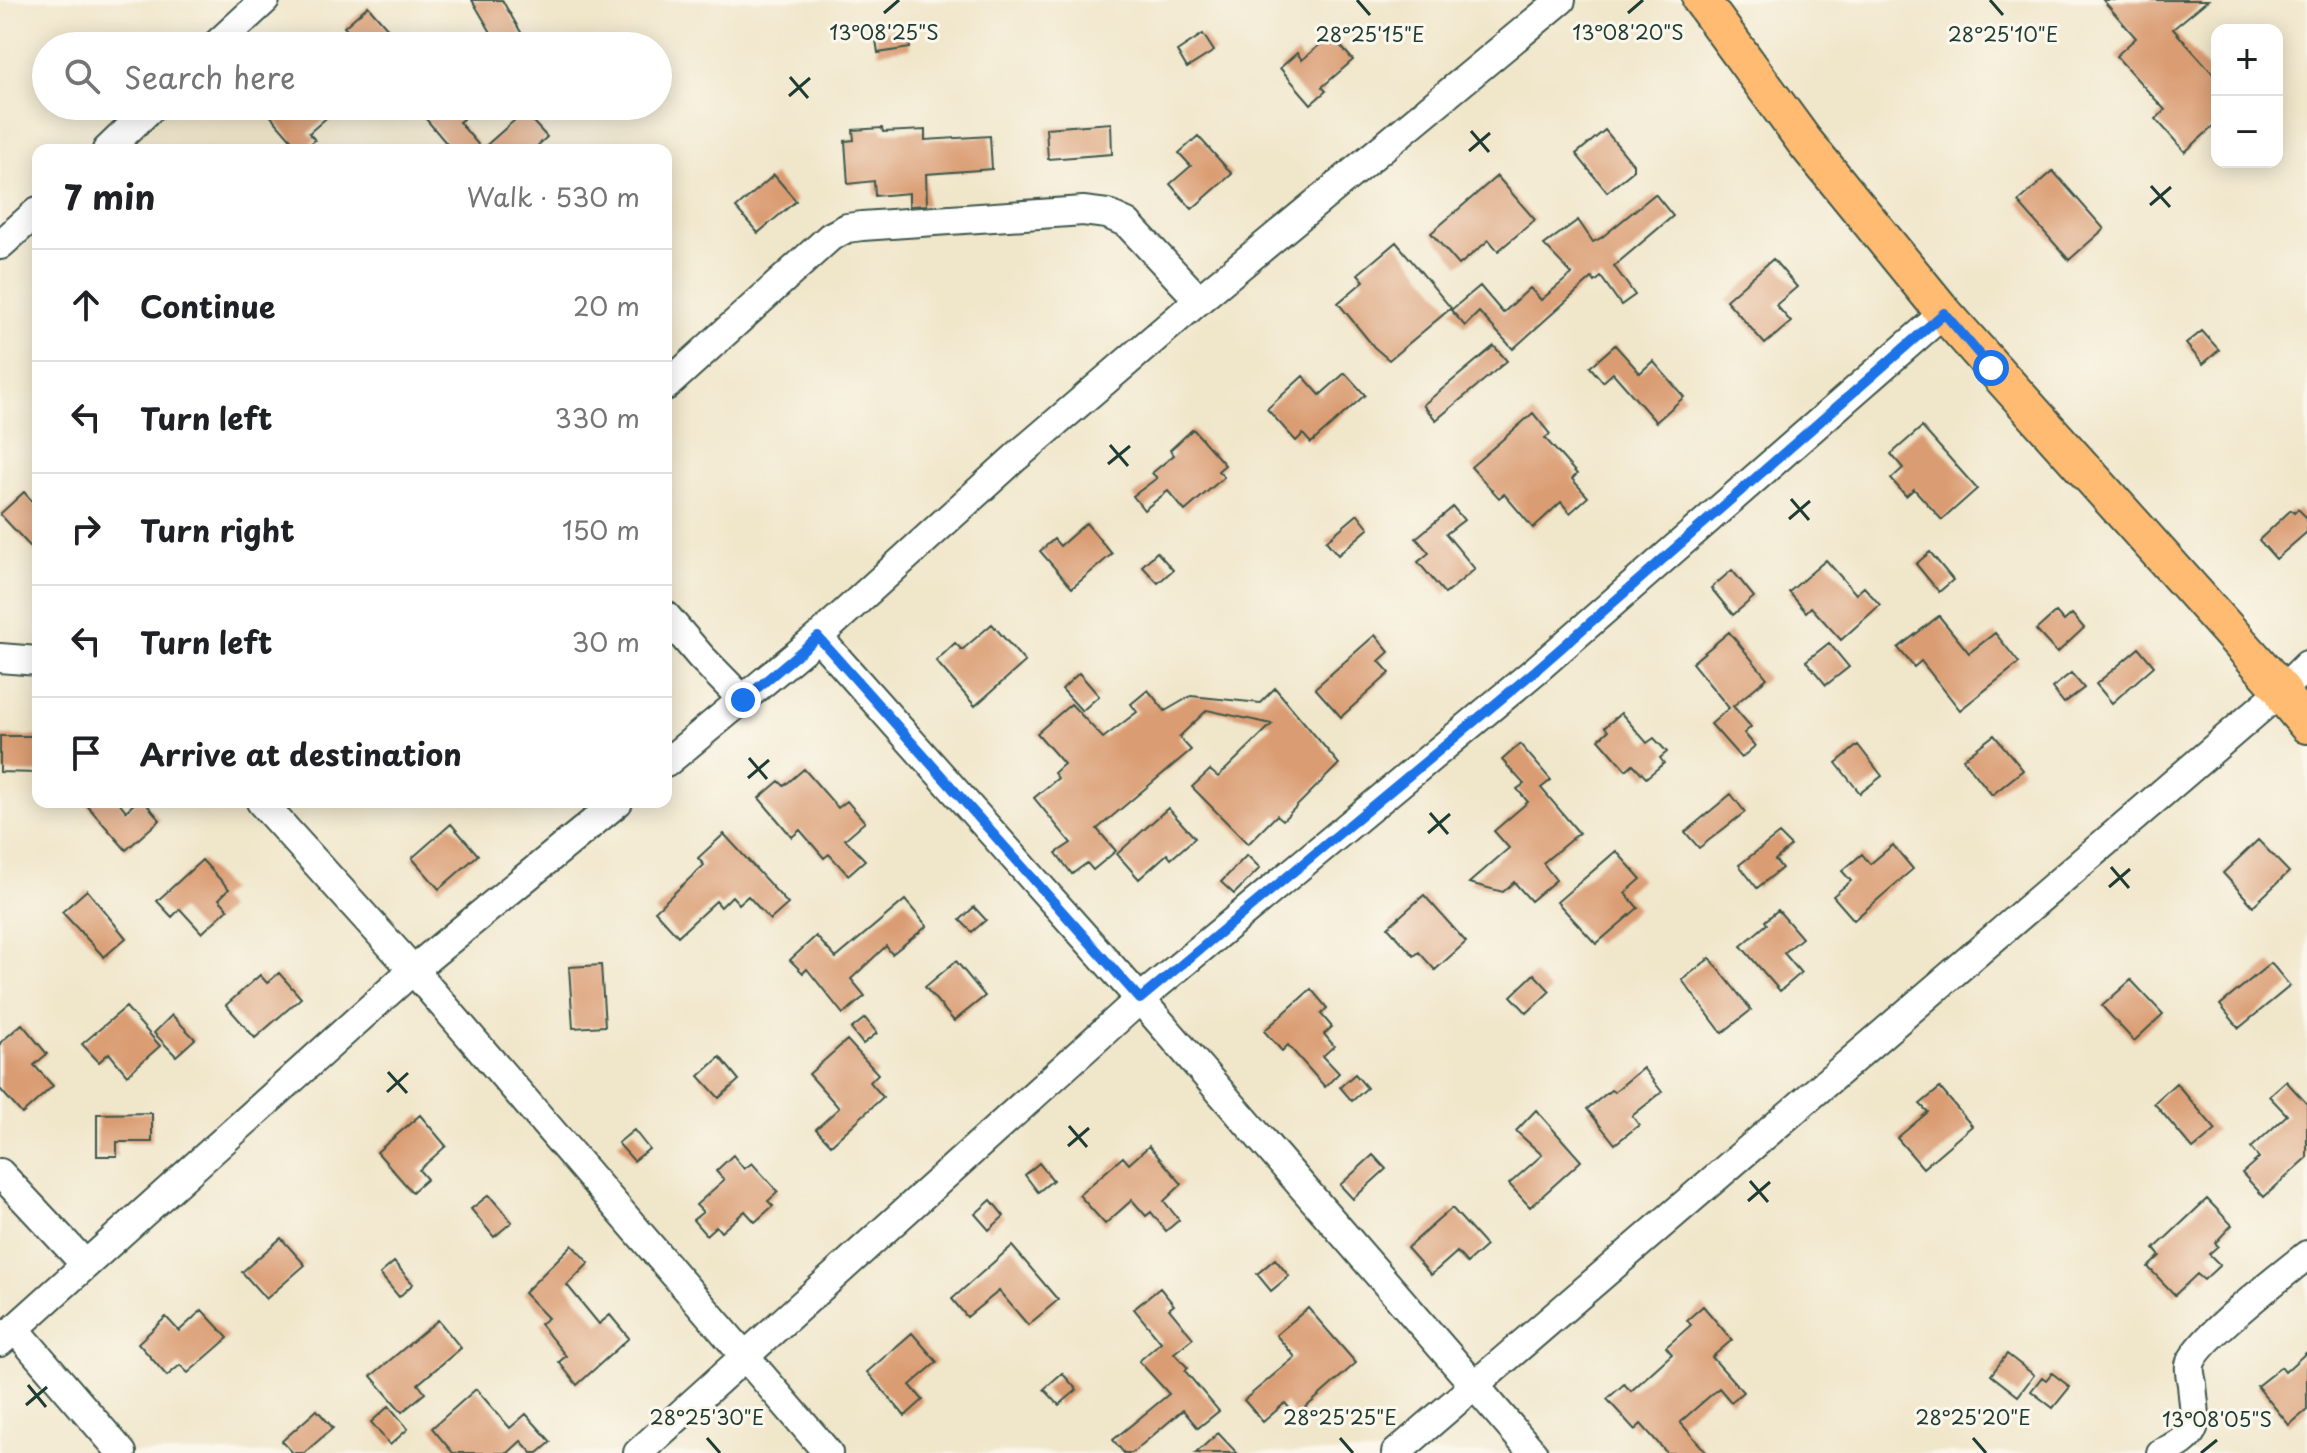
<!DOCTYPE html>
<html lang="en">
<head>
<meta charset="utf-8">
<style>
  body { margin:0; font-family:"Playpen Sans",sans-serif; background:#f2f2f2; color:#202124 }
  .controls { position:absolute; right:24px; top:24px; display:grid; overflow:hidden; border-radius:16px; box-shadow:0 4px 20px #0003 }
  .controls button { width:72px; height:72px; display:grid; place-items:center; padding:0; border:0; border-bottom:2px solid #e0e0e0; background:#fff; color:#202124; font:40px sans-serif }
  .stop { position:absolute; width:24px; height:24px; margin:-18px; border:6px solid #1a73e8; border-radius:50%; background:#fff }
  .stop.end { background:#1a73e8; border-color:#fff; box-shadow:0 2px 8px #0008 }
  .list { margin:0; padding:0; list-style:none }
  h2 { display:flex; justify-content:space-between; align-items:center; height:104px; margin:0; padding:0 32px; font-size:34px }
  h2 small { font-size:26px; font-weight:400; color:#757577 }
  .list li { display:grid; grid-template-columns:52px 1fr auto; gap:24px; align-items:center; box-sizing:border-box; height:112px; padding:0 32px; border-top:2px solid #e0e0e0 }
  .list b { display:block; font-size:30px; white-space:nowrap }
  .list em { font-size:26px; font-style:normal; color:#757577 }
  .icon { flex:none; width:44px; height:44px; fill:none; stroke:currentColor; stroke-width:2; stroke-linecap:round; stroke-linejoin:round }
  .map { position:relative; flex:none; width:2307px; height:1453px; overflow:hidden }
  .search { position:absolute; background:#fff; box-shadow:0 4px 20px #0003; left:32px; top:32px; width:640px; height:88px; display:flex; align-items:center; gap:20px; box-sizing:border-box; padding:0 28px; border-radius:44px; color:#757577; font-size:30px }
  .panel { position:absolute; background:#fff; box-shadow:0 4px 20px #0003; left:32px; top:144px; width:640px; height:664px; border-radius:16px }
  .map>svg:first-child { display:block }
</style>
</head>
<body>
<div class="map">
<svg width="2307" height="1453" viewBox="0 0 2307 1453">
  <rect width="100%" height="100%" fill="#fbf7ec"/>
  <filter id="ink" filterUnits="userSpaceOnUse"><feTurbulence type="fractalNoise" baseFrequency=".0125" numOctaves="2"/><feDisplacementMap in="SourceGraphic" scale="16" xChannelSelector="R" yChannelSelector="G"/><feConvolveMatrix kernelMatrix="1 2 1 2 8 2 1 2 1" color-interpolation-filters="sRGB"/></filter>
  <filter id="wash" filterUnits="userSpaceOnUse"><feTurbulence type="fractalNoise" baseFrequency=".006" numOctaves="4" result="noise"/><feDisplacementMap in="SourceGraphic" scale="32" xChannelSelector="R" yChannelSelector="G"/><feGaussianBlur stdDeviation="1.8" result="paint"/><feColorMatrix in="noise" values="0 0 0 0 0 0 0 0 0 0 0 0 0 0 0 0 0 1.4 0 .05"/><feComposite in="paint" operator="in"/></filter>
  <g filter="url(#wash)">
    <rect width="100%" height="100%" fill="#f0e6ca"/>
    <g id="blocks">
      <!-- building -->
      <path fill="#da9c72" d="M472 0H502L529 46H499Z
        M2103 0H2208L2173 29 2217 78V123L2185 152 2156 119 2165 110 2116 56 2136 38Z
        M368 6 403 46H362L344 27Z
        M908 28 910 48 878 53 875 33Z
        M1203 34 1214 51 1187 68 1177 51Z
        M1331 35 1353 60 1322 87 1326 91 1311 104 1280 68 1297 53 1302 60Z
        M262 106H340L309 133 315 140 303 150H300Z
        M415 106H452L463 119 459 122 482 149 524 112 547 137 533 150H452Z
        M1111 123 1112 154 1048 159 1046 128Z
        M882 128 883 132 925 130V140L990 136 992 169 926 174 927 205 909 206V193L875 196 874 181 848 184 845 141 854 140 853 130Z
        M1605 130 1633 164V171L1607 192 1576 154Z
        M1198 136 1232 174 1192 209 1170 184 1191 166 1179 153Z
        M2053 171 2104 229 2069 260 2018 202Z
        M774 175 796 201 758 233 736 208Z
        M1497 176 1535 220 1498 251 1489 240 1459 265 1431 233Z
        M1655 194 1673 216 1614 266 1635 295 1621 305 1601 277 1595 282 1592 278 1513 349 1479 312 1465 326 1451 310 1480 286 1503 313 1530 288 1541 300 1572 274 1544 245 1578 220 1593 242 1601 238Z
        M1396 242 1451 308 1389 360 1374 347 1338 303 1364 281 1358 274Z
        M1773 259 1797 287 1776 305 1791 322 1765 344 1726 300Z
        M2202 331 2219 350 2203 364 2186 344Z
        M1615 345 1640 373 1653 361 1684 397 1656 422 1613 373 1603 382 1590 367Z
        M1494 346 1507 361 1436 420 1423 405Z
        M1345 373 1365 395 1311 443 1303 434 1296 441 1267 409 1303 376 1320 395Z
        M1533 413 1550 434 1545 438 1577 474 1572 479 1588 497 1570 513 1561 502 1533 528 1504 494 1499 498 1471 467Z
        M1922 427 1977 489 1942 520 1914 489 1906 496 1891 479 1903 468 1891 454Z
        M1193 429 1225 465 1218 471 1224 477 1185 511 1168 491 1144 510 1133 496 1157 478 1152 473 1174 455 1170 450Z
        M24 492 38 508V555L0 514Z
        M1453 507 1464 520 1446 534 1475 569 1445 594 1418 562 1429 553 1416 538Z
        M2298 509 2307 518V532L2276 559 2259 540 2291 510 2294 513Z
        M1358 514 1369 528 1338 555 1326 541Z
        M1086 523 1112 554 1072 588 1040 551 1054 539 1060 546Z
        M1157 552 1173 570 1158 583 1142 566Z
        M1930 552 1953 580 1939 592 1916 564Z
        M1826 560 1856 594 1864 587 1880 605 1841 640 1811 607 1806 612 1789 592Z
        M1732 570 1754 597 1733 615 1711 588Z
        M2056 612 2064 621 2072 614 2084 628 2057 653 2036 630Z
        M1939 616 1969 653 1995 633 2019 663 1960 710 1921 661 1914 667 1898 648Z
        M992 624 1025 662 975 706 936 661 955 643 962 650Z
        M1729 632 1767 678 1733 706 1751 727 1744 733 1755 746 1741 758 1711 724 1729 708 1692 663Z
        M1375 635 1389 652 1379 661 1390 673 1341 717 1315 688Z
        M1829 643 1849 667 1826 685 1806 661Z
        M2139 648 2154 666 2112 703 2096 684Z
        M1079 673 1099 696 1082 711 1062 689Z
        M2071 673 2084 688 2064 703 2052 688Z
        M1275 688 1339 764 1283 820 1277 815 1248 844 1192 787 1210 770 1218 777 1272 724 1207 710 1179 737 1191 750 1097 829 1116 851 1093 870 1087 863 1072 874 1056 853 1071 843 1034 798 1058 778 1054 773 1064 764 1037 733 1071 704 1103 738 1137 712 1131 704 1148 690 1165 711 1191 696 1260 703Z
        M1621 713 1647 743 1654 738 1667 752 1660 758 1664 763 1646 778 1633 764 1626 770 1599 739 1608 731 1605 727Z
        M1994 735 2023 770 1992 795 1963 759Z
        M0 736H38V773L0 772Z
        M1520 744 1551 780 1541 788 1579 833 1543 863 1556 880 1531 901 1514 882 1503 892 1469 883 1509 848 1494 831 1528 802 1517 789 1524 784 1502 760Z
        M1858 745 1882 776 1860 793 1836 763Z
        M804 769 838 808 847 801 865 822 845 839 865 860 848 875 829 854 824 858 800 830 792 837 759 798 779 781 784 786Z
        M1731 794 1745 812 1699 848 1685 832Z
        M84 802H119L126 811 136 802H145L160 820 126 850Z
        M1168 808 1195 838 1171 859 1167 854 1139 879 1117 854Z
        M451 824 478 855 439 889 412 858Z
        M724 834 788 904 770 920 748 896 739 904 732 896 721 907 716 901 678 936 655 911 704 865 698 858Z
        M1779 834 1791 846 1775 860 1782 868 1757 888 1739 865Z
        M2258 840 2289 872 2253 906 2223 873Z
        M1893 845 1913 869 1854 920 1833 896 1851 881 1842 871 1862 854 1870 864Z
        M1616 851 1641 879 1625 893 1638 908 1596 944 1557 902Z
        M1247 855 1260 868 1234 894 1221 882Z
        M202 860 229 889 219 899 228 909 202 933 180 909 172 917 157 901Z
        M87 890 126 938 104 957 62 912Z
        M1424 895 1466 942 1435 970 1419 952 1414 956 1388 927Z
        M905 900 927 926 892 954 886 946 851 979 865 996 843 1014 807 969 803 973 790 960 816 936 836 958Z
        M974 907 986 920 972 932 960 920Z
        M1778 910 1802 938 1784 953 1801 973 1780 991 1741 946 1767 924 1765 921Z
        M1710 958 1751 1010 1722 1033 1682 980Z
        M956 961 985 996 954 1021 925 987Z
        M2271 963 2290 986 2239 1028 2220 1005Z
        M601 965 605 1026 573 1028 569 967Z
        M279 973 301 998 255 1038 226 1005 260 975 267 983Z
        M1534 974 1550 991 1527 1013 1511 996Z
        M2131 980 2163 1014 2134 1041 2102 1006Z
        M1311 989 1327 1008 1321 1014 1332 1027 1324 1034 1334 1046 1323 1056 1339 1073 1325 1087 1288 1045 1282 1051 1264 1031Z
        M126 1007 160 1046 127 1075 109 1053 99 1062 82 1044Z
        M172 1015 195 1039 176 1056 154 1033Z
        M865 1018 877 1033 863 1044 851 1029Z
        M22 1024 47 1054 34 1065 53 1086 22 1114 0 1089V1043Z
        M847 1040 878 1074 870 1082 883 1097 831 1145 816 1129 839 1108 809 1074Z
        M720 1057 739 1080 719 1098 699 1076Z
        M1643 1068 1662 1092 1632 1116 1639 1125 1615 1144 1587 1109 1611 1090 1614 1092Z
        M1355 1074 1367 1088 1352 1101 1340 1087Z
        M2286 1081 2307 1104V1158L2264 1197 2242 1173 2259 1158 2251 1148 2287 1115 2269 1096Z
        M2176 1083 2216 1130 2193 1149 2154 1103Z
        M1940 1088 1972 1126 1923 1168 1897 1138 1928 1112 1920 1104Z
        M1536 1110 1581 1161 1530 1207 1509 1184 1542 1155 1516 1131Z
        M152 1113V1142H117V1156H97V1114Z
        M420 1115 446 1146 419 1170 427 1179 412 1192 377 1152Z
        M634 1130 649 1149 634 1161 618 1143Z
        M1149 1146 1182 1184 1164 1201 1179 1220 1166 1231 1151 1212 1146 1216 1132 1200 1105 1224 1079 1195 1123 1157 1129 1164Z
        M733 1155 744 1169 752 1163 778 1192 768 1201 773 1206 755 1222 745 1211 721 1232 716 1226 706 1235 693 1220 703 1212 696 1205 724 1180 716 1171Z
        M1373 1155 1386 1169 1353 1199 1340 1185Z
        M1039 1163 1053 1180 1038 1192 1025 1175Z
        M489 1195 512 1222 494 1237 471 1209Z
        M2207 1199 2232 1225 2215 1243 2218 1246 2209 1254 2220 1265 2204 1280 2197 1274 2175 1295 2148 1267 2160 1256 2154 1249Z
        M991 1200 1004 1216 989 1230 975 1214Z
        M1452 1208 1486 1246 1467 1263 1457 1252 1431 1275 1407 1248Z
        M281 1238 305 1265 266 1299 242 1272Z
        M572 1245 589 1263 567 1285 599 1324 610 1315 629 1338 577 1385 559 1362 566 1356 540 1324 548 1318 524 1293Z
        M1012 1246 1058 1300 1028 1325 999 1291 967 1317 952 1299Z
        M1275 1259 1289 1276 1271 1291 1257 1274Z
        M394 1262 413 1284 399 1297 380 1274Z
        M1160 1288 1174 1305 1169 1309 1193 1338 1174 1353 1188 1368 1185 1371 1219 1411 1198 1428 1183 1410 1132 1453H1124L1113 1440 1169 1394 1139 1361 1161 1342 1134 1309Z
        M1703 1306 1732 1340 1712 1357 1743 1392 1731 1402 1719 1388 1680 1422 1707 1453H1667L1641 1424 1635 1430 1607 1399 1624 1384 1631 1391 1672 1354 1666 1347 1691 1325 1687 1320Z
        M1308 1308 1356 1363 1296 1416 1285 1403 1263 1422 1244 1400 1295 1357 1276 1335Z
        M202 1310 228 1338 188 1373 180 1365 167 1376 138 1343 166 1317 179 1331Z
        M438 1320 461 1348 418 1384 425 1393 402 1412 371 1376Z
        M912 1333 937 1362 910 1385 923 1400 905 1416 867 1372Z
        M2307 1352V1410L2289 1425 2257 1386 2281 1367 2285 1372Z
        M2007 1354 2034 1375 2018 1396 1991 1375Z
        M1062 1373 1077 1390 1059 1405 1044 1389Z
        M2052 1373 2070 1387 2053 1408 2031 1391 2042 1377 2046 1380Z
        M476 1389 510 1428 526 1414 551 1442 538 1453H532L521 1441 508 1453H453L432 1428Z
        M389 1406 408 1429 390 1445 371 1422Z
        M317 1410 333 1428 304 1453H293L282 1441Z
        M1218 1433 1237 1453H1196Z"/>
    </g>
  </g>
  <g filter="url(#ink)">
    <use href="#blocks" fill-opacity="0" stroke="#3e564a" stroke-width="2"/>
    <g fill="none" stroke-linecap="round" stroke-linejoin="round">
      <!-- minor casing -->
      <g stroke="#3e564a" stroke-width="32">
        <path id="minor" d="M215 46 265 0
          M107 150 153 106
          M0 245 38 211
          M666 386 830 237 847 228 862 226 1083 211 1107 214 1127 223 1199 300
          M666 616 701 657 743 700
          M818 637 1140 999 1533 1453
          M0 658 38 661
          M666 763 818 637 1016 457 1199 300 1561 0
          M261 802 413 970 828 1453
          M0 1173 85 1264
          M15 1329 122 1453
          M0 1342 413 970 618 802
          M638 1453 1140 999 1536 670 1944 313
          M1396 1453 2282 690 2307 665
          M2161 1453C2204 1433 2195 1424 2192 1384 2191 1379 2189 1370 2190 1365 2195 1341 2284 1274 2307 1255"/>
      </g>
      <!-- major casing -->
      <g stroke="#3e564a" stroke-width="40">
        <path id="major" d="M1701 0 1804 141 1944 313 2282 690 2287 701 2307 725"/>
      </g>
      <!-- minor -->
      <use href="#minor" stroke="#fff" stroke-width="28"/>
      <!-- major -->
      <use href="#major" stroke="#ffbb71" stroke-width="36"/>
    </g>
  </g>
  <g fill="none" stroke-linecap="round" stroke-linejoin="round" filter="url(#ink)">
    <!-- route -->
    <path stroke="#1a73e8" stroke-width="10" d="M743 700 818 637 1140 999 1536 670 1944 313 1991 368"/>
  </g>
  <!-- ticks -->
  <path fill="none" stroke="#1f3d34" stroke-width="3" d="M1357 0 1370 15M1990 0 2003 15M884 13 899 0M1628 13 1643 0M790 77 808 98M789 96 810 78M1471 131 1489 152M1469 151 1490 133M2151 186 2170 207M2150 205 2171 187M1110 445 1128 466M1108 464 1130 446M1791 499 1809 520M1789 519 1810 501M749 758 767 779M748 778 769 760M1430 813 1448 834M1428 833 1450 814M2111 867 2129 888M2109 887 2130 869M388 1072 407 1093M387 1092 408 1073M1069 1126 1087 1147M1068 1146 1089 1128M1750 1181 1768 1202M1748 1201 1770 1182M28 1385 46 1407M26 1405 47 1387M707 1438 720 1453M1340 1438 1353 1453M1973 1438 1986 1453M2201 1453 2217 1440"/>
  <g font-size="20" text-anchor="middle" fill="#1f3d34" stroke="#fbf7ec" stroke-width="6" stroke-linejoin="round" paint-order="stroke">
    <text x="884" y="40">13°08'25"S</text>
    <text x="1628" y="40">13°08'20"S</text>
    <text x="1370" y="42">28°25'15"E</text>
    <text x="2003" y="42">28°25'10"E</text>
    <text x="707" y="1425">28°25'30"E</text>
    <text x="1340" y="1425">28°25'25"E</text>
    <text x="1973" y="1425">28°25'20"E</text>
    <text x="2217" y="1427">13°08'05"S</text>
  </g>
</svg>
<div class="controls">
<button>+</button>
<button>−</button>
</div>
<div class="stop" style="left:1991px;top:368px"></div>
<div class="stop end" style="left:743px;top:700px"></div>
<div class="search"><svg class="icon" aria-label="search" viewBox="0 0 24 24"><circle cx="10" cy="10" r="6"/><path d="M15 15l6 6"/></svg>Search here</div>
<section class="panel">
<h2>7 min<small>Walk · 530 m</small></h2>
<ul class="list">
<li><svg class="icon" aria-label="ahead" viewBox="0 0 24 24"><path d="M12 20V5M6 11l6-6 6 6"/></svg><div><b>Continue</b></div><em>20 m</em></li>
<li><svg class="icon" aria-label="left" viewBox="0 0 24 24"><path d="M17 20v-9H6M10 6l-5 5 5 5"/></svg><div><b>Turn left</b></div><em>330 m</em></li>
<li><svg class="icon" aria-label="right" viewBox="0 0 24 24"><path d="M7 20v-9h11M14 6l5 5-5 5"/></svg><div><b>Turn right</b></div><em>150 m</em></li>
<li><svg class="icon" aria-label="left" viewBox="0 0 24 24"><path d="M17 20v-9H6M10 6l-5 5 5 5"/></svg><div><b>Turn left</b></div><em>30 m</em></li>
<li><svg class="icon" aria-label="arrive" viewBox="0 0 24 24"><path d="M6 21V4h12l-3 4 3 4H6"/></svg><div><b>Arrive at destination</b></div></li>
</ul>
</section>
</div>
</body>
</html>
